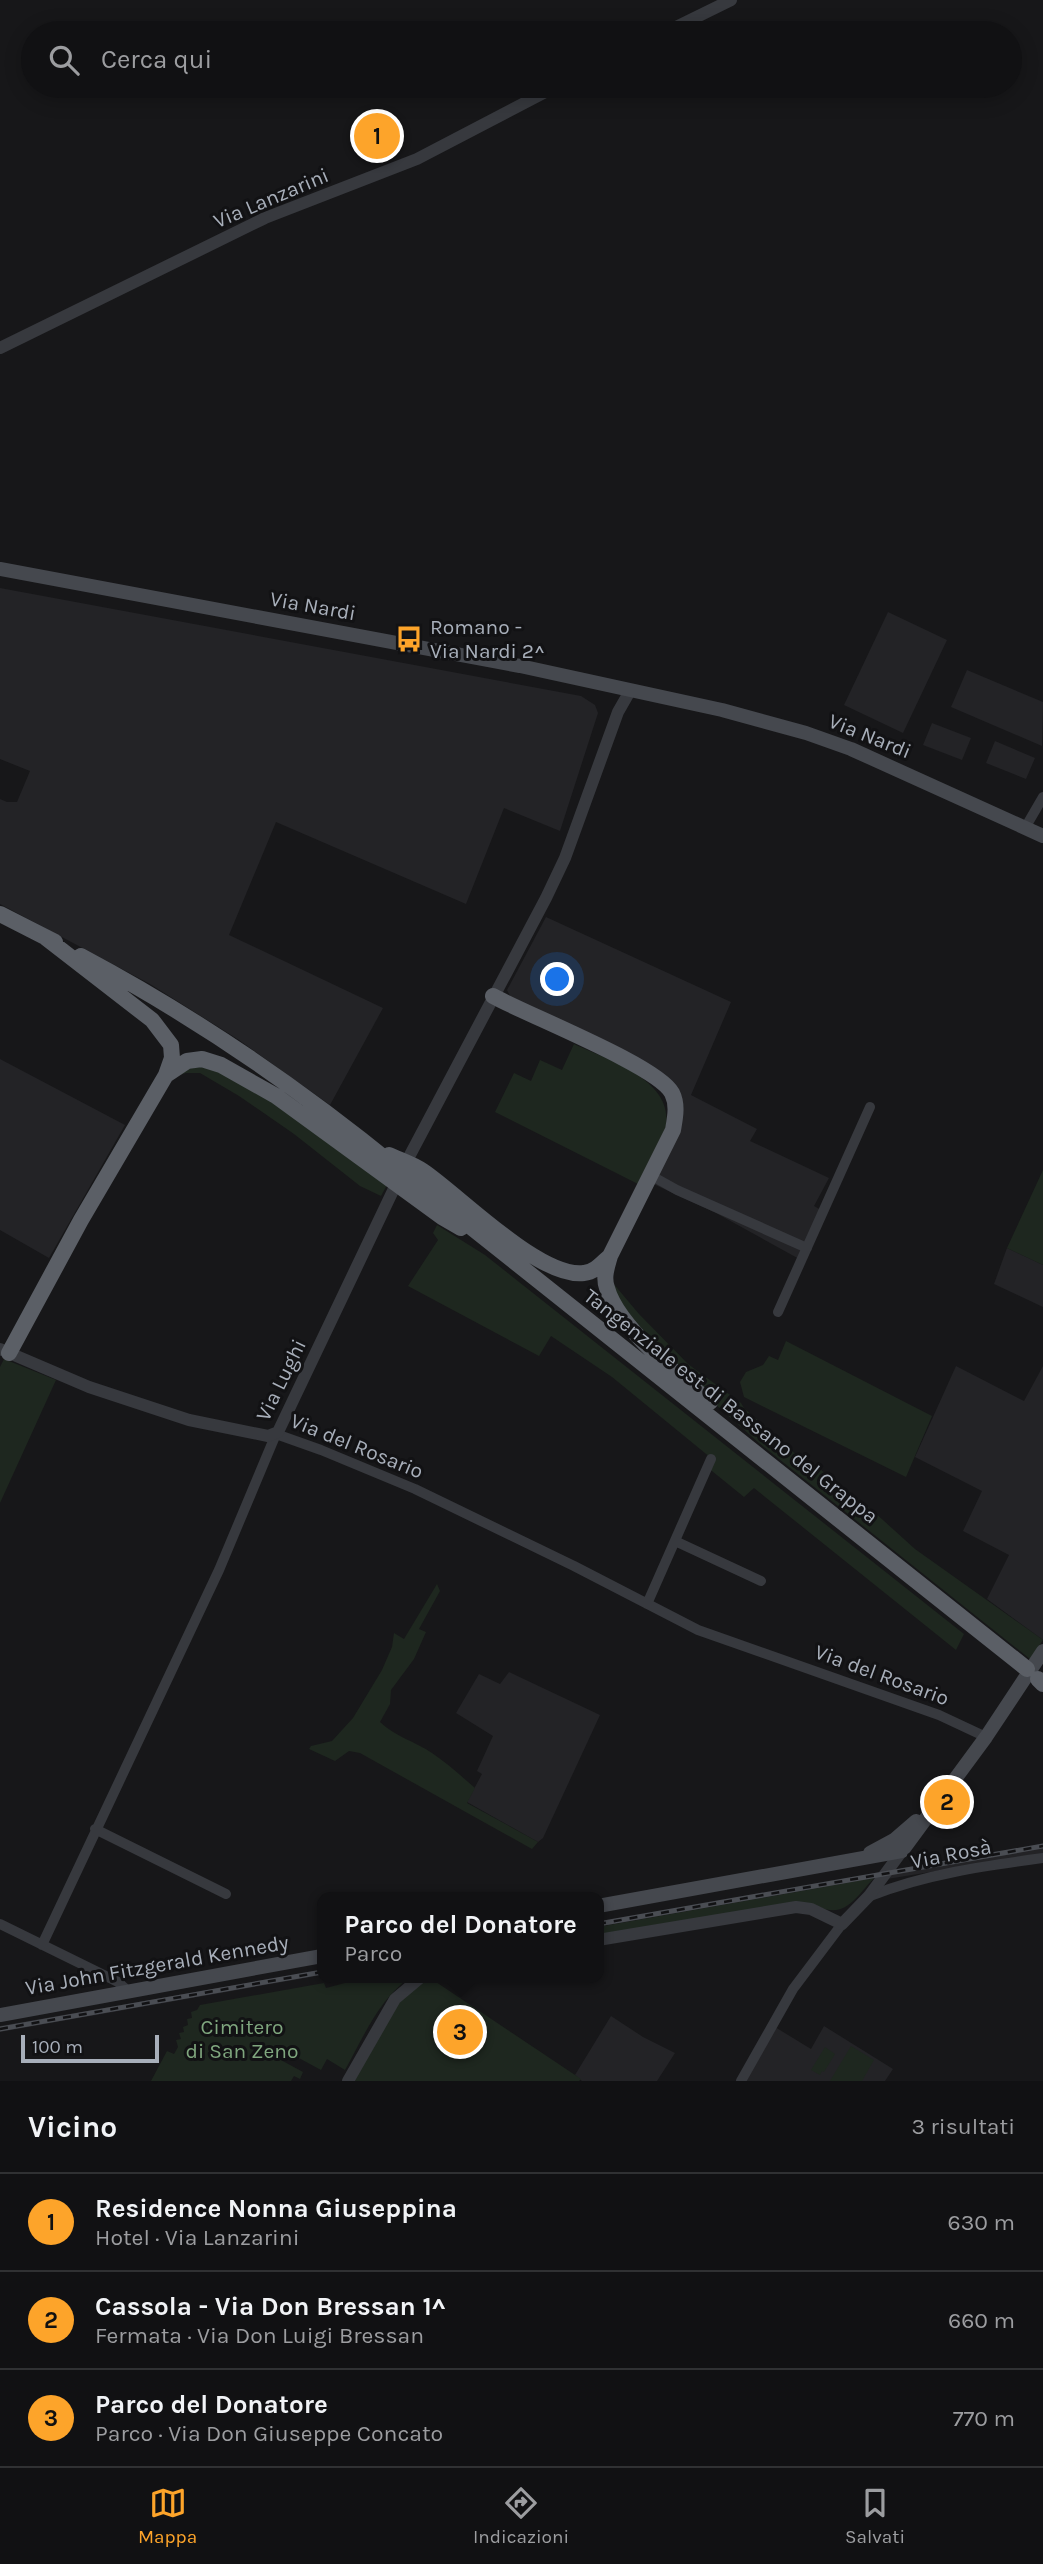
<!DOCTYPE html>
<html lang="it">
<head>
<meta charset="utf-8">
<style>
  body { margin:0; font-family:Karla,sans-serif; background:#1a1a1c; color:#f1f3f6 }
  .scale { position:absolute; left:21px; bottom:18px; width:138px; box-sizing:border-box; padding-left:7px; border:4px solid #a8afba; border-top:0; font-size:19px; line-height:24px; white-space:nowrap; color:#a8afba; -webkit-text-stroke:5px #121214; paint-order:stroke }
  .you { position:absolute; left:558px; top:980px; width:24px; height:24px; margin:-18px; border:5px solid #fff; border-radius:50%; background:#1a73e8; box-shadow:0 0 0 10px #1a73e833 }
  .badge { display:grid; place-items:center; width:46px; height:46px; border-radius:50%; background:#fda42a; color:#111; font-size:23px; font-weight:700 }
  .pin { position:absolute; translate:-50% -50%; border:4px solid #fff; box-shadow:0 2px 7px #0006 }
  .popup { position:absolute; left:317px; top:1892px; width:287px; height:91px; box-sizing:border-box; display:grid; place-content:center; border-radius:14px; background:#111113; filter:drop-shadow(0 2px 5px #0005); font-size:23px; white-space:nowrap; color:#9c9da0 }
  .popup b { font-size:26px; color:#f1f3f6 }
  .popup::after { content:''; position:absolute; left:50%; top:100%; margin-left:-14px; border:14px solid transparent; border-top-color:#111113 }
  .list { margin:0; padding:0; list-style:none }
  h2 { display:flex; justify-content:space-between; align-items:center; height:91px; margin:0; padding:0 28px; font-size:30px }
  h2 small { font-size:23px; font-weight:400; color:#9c9da0 }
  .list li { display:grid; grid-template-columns:46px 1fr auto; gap:21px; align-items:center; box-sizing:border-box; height:98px; padding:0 28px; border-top:2px solid #303133 }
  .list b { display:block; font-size:26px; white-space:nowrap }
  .list p { margin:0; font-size:23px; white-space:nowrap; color:#9c9da0 }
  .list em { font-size:23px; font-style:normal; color:#9c9da0 }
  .icon { flex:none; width:38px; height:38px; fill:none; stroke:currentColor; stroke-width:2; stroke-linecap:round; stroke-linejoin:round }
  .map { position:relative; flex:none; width:1043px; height:2081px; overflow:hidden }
  .search { position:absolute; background:#111113; box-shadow:0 4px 18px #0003; left:21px; right:21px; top:21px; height:77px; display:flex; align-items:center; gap:18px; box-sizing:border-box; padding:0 24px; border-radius:38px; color:#9c9da0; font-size:26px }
  .sheet { height:385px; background:#111113 }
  nav { display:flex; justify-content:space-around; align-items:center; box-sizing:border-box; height:98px; border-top:2px solid #303133; background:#111113; font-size:19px; color:#9c9da0 }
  nav a { display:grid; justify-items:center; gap:4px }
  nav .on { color:#fda42a }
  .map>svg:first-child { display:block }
</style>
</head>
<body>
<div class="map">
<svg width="1043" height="2081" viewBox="0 0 1043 2081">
  <rect width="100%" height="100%" fill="#171719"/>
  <!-- built -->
  <path fill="#232326" d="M0 588 581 696 595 705 598 713 560 831 504 808 466 904 276 822 229 935 383 1008 330 1105 239 1040 150 984 0 904V799L7 802H17L30 771 0 759Z
    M888 612 947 640 903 733 844 705Z
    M967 670 1043 702 1042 746 951 707Z
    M932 723 971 738 962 760 923 745Z
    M995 741 1035 758 1026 779 986 763Z
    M546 917 731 1002 691 1095 757 1129 750 1141 829 1178 814 1206 821 1210 801 1260 716 1213 649 1182 669 1146 673 1094 512 1000 507 990Z
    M0 1059 125 1125 49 1258 0 1230Z
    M1007 1248 1043 1265V1307L994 1284Z
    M956 1366 1024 1401 1043 1366V1640L987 1599 1009 1555 963 1531 982 1491 915 1457Z
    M509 1672 600 1715 543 1838 538 1842 467 1802 482 1774 477 1771 493 1736 456 1713 479 1674 500 1684Z
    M1043 1844V1854L887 1879 893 1870Z
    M878 1873 874 1878 598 1927V1922Z
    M322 1970V1975L0 2032V2026Z
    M611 2016 643 2037 675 2053 657 2081H582L575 2075Z
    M824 2026 893 2069 885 2081H744L775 2027 811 2049Z"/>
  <!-- green -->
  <path fill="#1e271f" d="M574 1044C608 1060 678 1081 665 1130 660 1148 647 1167 638 1184L495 1112 514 1073 531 1081 540 1060 562 1070Z
    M208 1066 269 1099 387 1185 381 1196 360 1186 294 1134 239 1096 200 1073H186L174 1077 172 1071Z
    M1043 1170V1265L1007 1248Z
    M437 1225 485 1255 964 1634 956 1650 754 1488 744 1497 707 1467 711 1458 612 1377 551 1336 539 1356 408 1286 438 1240 433 1233Z
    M612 1282 639 1314 688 1364 741 1403 744 1408 800 1458H806L873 1511 915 1549 1043 1640 1030 1659 759 1443 671 1365 614 1302Z
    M786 1341 932 1416 906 1477 744 1397 740 1382 746 1372 763 1365 769 1356 778 1360Z
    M4 1359 56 1380 0 1503V1367Z
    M437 1584 440 1591 419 1629 426 1632 414 1659 391 1690 390 1704 380 1722C396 1737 414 1741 432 1753 447 1763 461 1776 475 1788L467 1803 538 1842 532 1849 360 1753 349 1751 335 1761 309 1749 311 1746 332 1741 353 1718 382 1670 392 1647 394 1633 404 1639Z
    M874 1878C858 1895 845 1919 820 1907L598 1936V1927Z
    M364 1978H409C378 2001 364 2036 345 2070L327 2059 321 2070 284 2050 279 2059 303 2072 300 2079 294 2076 291 2081H151L167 2051 174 2054 178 2047 176 2040 181 2039 179 2033 184 2032 183 2027 188 2025 187 2019 192 2018 191 2012 197 2010 200 2005 324 1983 326 1988Z
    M430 1978 581 2079 579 2081H353L403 1996Z
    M851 2046 874 2060 862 2081H830Z
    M825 2047 835 2054 824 2072 822 2071 820 2075 811 2070Z"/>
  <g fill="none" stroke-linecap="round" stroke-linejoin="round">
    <!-- minor -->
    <path stroke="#37393e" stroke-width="10" d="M1025 828 1043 797
      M650 1175 677 1190 807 1248
      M778 1312 870 1107
      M675 1541 761 1581
      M647 1604 711 1459
      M95 1829 226 1894
      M870 1896C926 1874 984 1866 1043 1858
      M0 1924 118 1982 129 1992
      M42 1945 219 1570 276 1434 321 1450 415 1489 574 1566 698 1630 939 1715 986 1737
      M741 2081 793 1989 842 1924"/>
    <!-- tertiary -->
    <path stroke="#37393e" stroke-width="12" d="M664 33 731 0
      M0 348 265 218 417 159 557 86
      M0 1349 89 1387 189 1420 268 1436 278 1432 410 1155 546 898 565 858 618 712 630 691
      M598 1940 796 1907 811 1909 842 1924 869 1896 902 1851
      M348 2081 395 1999 420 1978"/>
    <!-- secondary -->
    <path stroke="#45484e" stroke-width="14" d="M0 569 520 666 722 710 806 733 851 749 1043 836
      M870 1853 894 1840 916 1821
      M598 1906 902 1851 986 1737 1043 1651
      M0 2015 322 1956"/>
    <!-- trunk -->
    <path stroke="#5b5f66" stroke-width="16" d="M0 914 55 942
      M81 956C194 1016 299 1088 398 1169
      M493 996C527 1015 658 1066 672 1093 678 1105 675 1118 673 1130L610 1256C607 1267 603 1277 607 1288 617 1325 680 1378 710 1402
      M166 1075 187 1061 202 1059 221 1065 276 1096 442 1217 461 1228
      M389 1155C400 1160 413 1164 423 1171 460 1196 540 1279 584 1273 595 1272 602 1263 610 1256
      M408 1177 1027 1669
      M9 1353 81 1220 166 1075 172 1058 171 1045 152 1020 46 938
      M1038 1679 1043 1684"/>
    <!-- rail casing -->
    <g stroke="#4a4d53" stroke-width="5">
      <path id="rail" d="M598 1924 1043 1846
        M0 2029 322 1972"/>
    </g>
    <!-- rail -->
    <use href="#rail" stroke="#121214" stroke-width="2.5" stroke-dasharray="8" stroke-linecap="butt"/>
  </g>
  <!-- icons -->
  <defs>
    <g id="bus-bare" transform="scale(2.1)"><path d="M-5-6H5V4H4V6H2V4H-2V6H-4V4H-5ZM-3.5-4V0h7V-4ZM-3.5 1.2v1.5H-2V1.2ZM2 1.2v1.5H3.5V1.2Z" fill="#fda42a" stroke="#121214" stroke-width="2.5" paint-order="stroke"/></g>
  </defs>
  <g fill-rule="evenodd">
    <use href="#bus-bare" x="409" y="639"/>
  </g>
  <g text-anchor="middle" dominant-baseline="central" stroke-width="6" stroke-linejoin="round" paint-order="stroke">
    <!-- street labels -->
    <g font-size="21" fill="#a8afba" stroke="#121214">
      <text transform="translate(271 198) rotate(-23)">Via Lanzarini</text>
      <text transform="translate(313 606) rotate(10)">Via Nardi</text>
      <text transform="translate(870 736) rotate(22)">Via Nardi</text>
      <text transform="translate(281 1380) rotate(-64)">Via Lughi</text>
      <text transform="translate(731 1406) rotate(38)">Tangenziale est di Bassano del Grappa</text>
      <text transform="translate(357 1446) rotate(22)">Via del Rosario</text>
      <text transform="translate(882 1675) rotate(20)">Via del Rosario</text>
      <text transform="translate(951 1854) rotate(-11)">Via Rosà</text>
      <text transform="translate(157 1965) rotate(-10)">Via John Fitzgerald Kennedy</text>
    </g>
    <!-- poi labels -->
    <g font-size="21" fill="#a8afba" stroke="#121214" text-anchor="start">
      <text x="430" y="627">Romano -<tspan x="430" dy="24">Via Nardi 2^</tspan></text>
    </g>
    <!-- park labels -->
    <g font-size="21" fill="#7fa67e" stroke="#121214">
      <text x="242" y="2027">Cimitero<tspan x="242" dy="24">di San Zeno</tspan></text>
    </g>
  </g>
</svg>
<div class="scale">100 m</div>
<div class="you"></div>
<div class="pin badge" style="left:377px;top:136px">1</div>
<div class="pin badge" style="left:947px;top:1802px">2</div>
<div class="pin badge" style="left:460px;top:2032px">3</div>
<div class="popup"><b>Parco del Donatore</b>Parco</div>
<div class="search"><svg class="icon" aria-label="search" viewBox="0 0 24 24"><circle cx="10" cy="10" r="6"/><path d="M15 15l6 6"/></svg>Cerca qui</div>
</div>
<section class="sheet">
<h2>Vicino<small>3 risultati</small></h2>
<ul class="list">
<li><span class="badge">1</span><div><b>Residence Nonna Giuseppina</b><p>Hotel · Via Lanzarini</p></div><em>630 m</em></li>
<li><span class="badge">2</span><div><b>Cassola - Via Don Bressan 1^</b><p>Fermata · Via Don Luigi Bressan</p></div><em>660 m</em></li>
<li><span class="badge">3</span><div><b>Parco del Donatore</b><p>Parco · Via Don Giuseppe Concato</p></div><em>770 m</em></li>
</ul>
</section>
<nav>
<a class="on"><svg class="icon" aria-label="map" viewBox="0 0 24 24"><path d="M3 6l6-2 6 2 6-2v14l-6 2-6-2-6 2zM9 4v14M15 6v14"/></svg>Mappa</a>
<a><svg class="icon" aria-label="directions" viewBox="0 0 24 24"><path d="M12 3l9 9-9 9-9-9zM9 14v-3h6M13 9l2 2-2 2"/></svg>Indicazioni</a>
<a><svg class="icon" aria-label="saved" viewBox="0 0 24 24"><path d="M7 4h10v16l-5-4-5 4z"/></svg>Salvati</a>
</nav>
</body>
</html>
